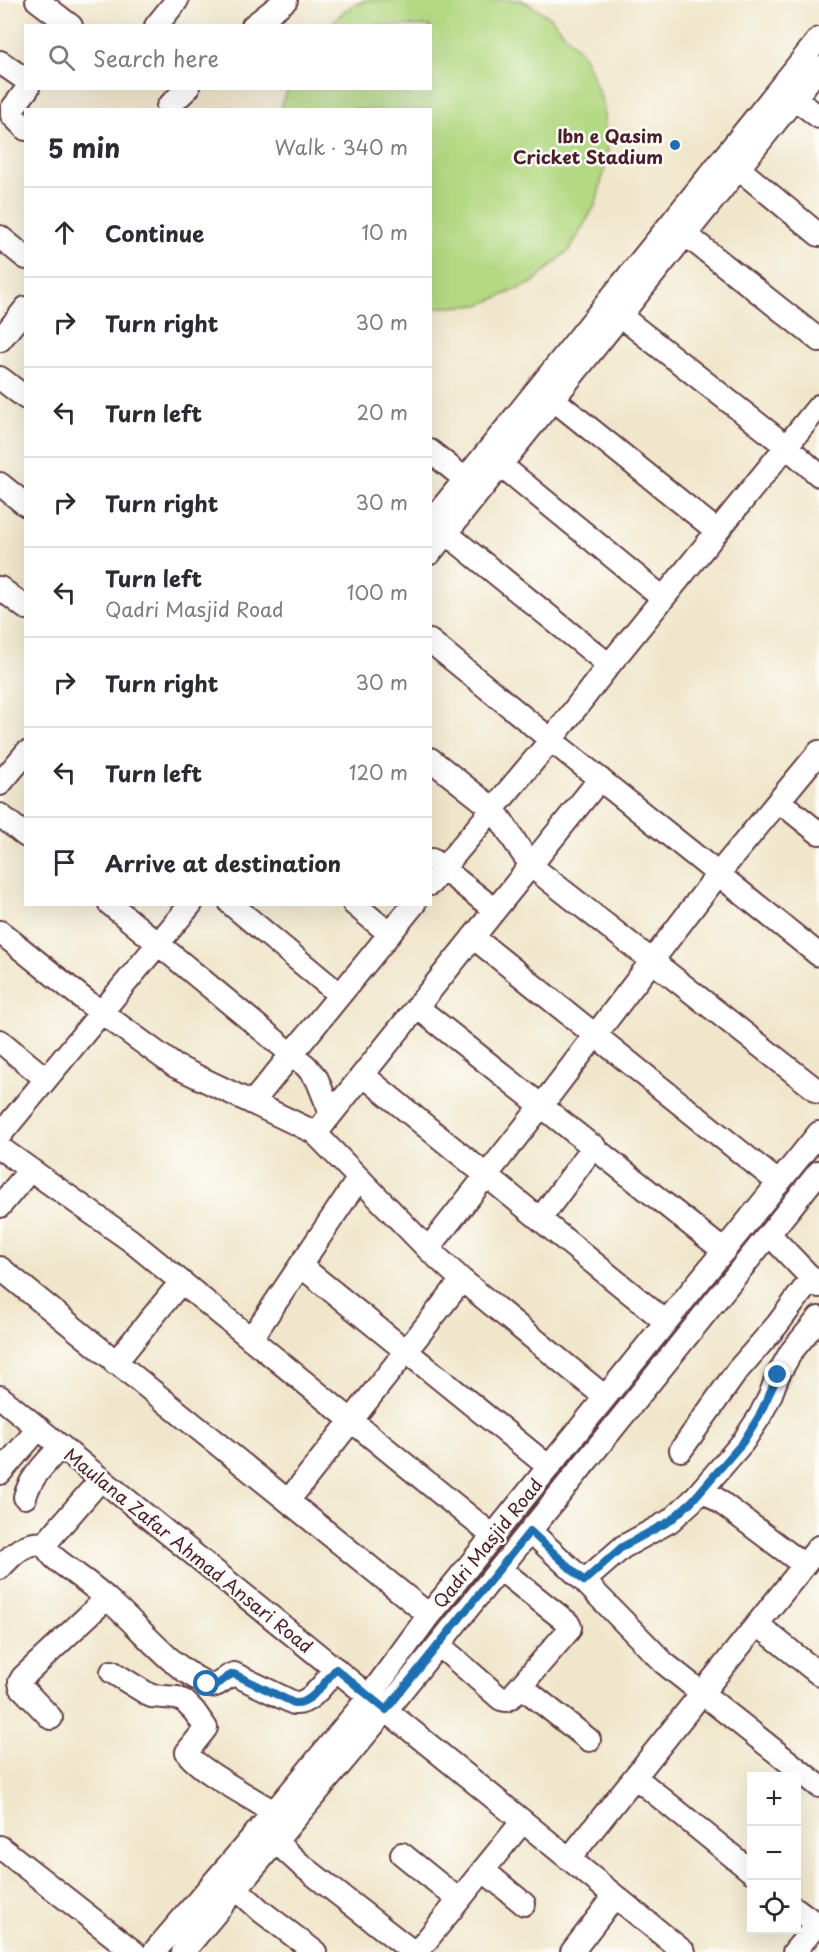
<!DOCTYPE html>
<html lang="en">
<head>
<meta charset="utf-8">
<style>
  body { margin:0; font-family:"Playpen Sans",sans-serif; background:#f2f2f3; color:#2b2b33 }
  .controls { position:absolute; right:18px; bottom:18px; display:grid; overflow:hidden; border-radius:0px; box-shadow:0 6px 24px #0002 }
  .controls button { width:54px; height:54px; display:grid; place-items:center; padding:0; border:0; border-bottom:2px solid #e1e1e2; background:#fff; color:#2b2b33; font:30px sans-serif }
  .stop { position:absolute; width:18px; height:18px; margin:-14px; border:4px solid #1f6fb2; border-radius:50%; background:#fff }
  .stop.end { background:#1f6fb2; border-color:#fff; box-shadow:0 2px 6px #0008 }
  .list { margin:0; padding:0; list-style:none }
  h2 { display:flex; justify-content:space-between; align-items:center; height:78px; margin:0; padding:0 24px; font-size:26px }
  h2 small { font-size:20px; font-weight:400; color:#7c7c81 }
  .list li { display:grid; grid-template-columns:39px 1fr auto; gap:18px; align-items:center; box-sizing:border-box; height:90px; padding:0 24px; border-top:2px solid #e1e1e2 }
  .list b { display:block; font-size:22px; white-space:nowrap }
  .list p { margin:0; font-size:20px; white-space:nowrap; color:#7c7c81 }
  .list em { font-size:20px; font-style:normal; color:#7c7c81 }
  .icon { flex:none; width:33px; height:33px; fill:none; stroke:currentColor; stroke-width:2; stroke-linecap:round; stroke-linejoin:round }
  .map { position:relative; flex:none; width:819px; height:1952px; overflow:hidden }
  .search { position:absolute; background:#fff; box-shadow:0 6px 24px #0002; left:24px; top:24px; width:408px; height:66px; display:flex; align-items:center; gap:15px; box-sizing:border-box; padding:0 21px; border-radius:0px; color:#7c7c81; font-size:22px }
  .panel { position:absolute; background:#fff; box-shadow:0 6px 24px #0002; left:24px; top:108px; width:408px; height:798px; border-radius:0px }
  .map>svg:first-child { display:block }
</style>
</head>
<body>
<div class="map">
<svg width="819" height="1952" viewBox="0 0 819 1952">
  <rect width="100%" height="100%" fill="#fdfcf7"/>
  <filter id="ink" filterUnits="userSpaceOnUse"><feTurbulence type="fractalNoise" baseFrequency=".0167" numOctaves="2"/><feDisplacementMap in="SourceGraphic" scale="12" xChannelSelector="R" yChannelSelector="G"/><feConvolveMatrix kernelMatrix="1 2 1 2 8 2 1 2 1" color-interpolation-filters="sRGB"/></filter>
  <filter id="wash" filterUnits="userSpaceOnUse"><feTurbulence type="fractalNoise" baseFrequency=".008" numOctaves="4" result="noise"/><feDisplacementMap in="SourceGraphic" scale="24" xChannelSelector="R" yChannelSelector="G"/><feGaussianBlur stdDeviation="1.35" result="paint"/><feColorMatrix in="noise" values="0 0 0 0 0 0 0 0 0 0 0 0 0 0 0 0 0 1.4 0 .05"/><feComposite in="paint" operator="in"/></filter>
  <g filter="url(#wash)">
    <rect width="100%" height="100%" fill="#f0e6cb"/>
    <!-- green -->
    <path fill="#b4d983" stroke="#7f7c57" stroke-width="1.5" d="M365 0H522L550 17 584 56 603 103 608 154 596 204 570 249 532 283 480 305 431 308 430 110 281 109 282 102 288 89 430 88V26L330 25 345 10Z"/>
  </g>
  <g filter="url(#ink)">
    <g fill="none" stroke-linecap="round" stroke-linejoin="round">
      <!-- minor casing -->
      <g stroke="#633d43" stroke-width="26">
        <path id="minor" d="M37 0 71 26
          M156 26 177 0
          M253 26 286 0
          M0 62 26 80
          M794 98 819 117
          M168 107 188 88
          M26 129 12 115V109L28 88
          M738 168 819 235
          M685 234 819 340
          M0 237 26 258
          M609 307 786 446 819 475
          M0 340 26 308
          M0 378 26 398
          M553 399 717 531
          M430 451 476 488
          M501 465 663 598
          M0 484 26 505
          M430 523 819 39
          M446 533 609 665
          M430 553 819 68
          M0 588 26 608
          M430 641 551 740 819 955
          M430 759 492 808C510 829 519 855 540 873L819 1092
          M0 784 26 753
          M779 801 819 833
          M0 815 26 836
          M432 860 495 910
          M430 884 551 740 609 665 819 406
          M110 904 306 1066 317 1079 331 1114
          M231 904 340 995
          M354 904 390 934
          M0 932 86 1001 175 1066 316 1133 600 779
          M473 937 779 1183
          M417 1007 724 1251
          M0 1041 46 1079
          M363 1075 666 1322
          M252 1103 414 904
          M314 1132 428 1249 462 1280 605 1397
          M0 1135 191 904
          M0 1148 130 1240 493 1536
          M0 1206 30 1170
          M540 1219 594 1146
          M769 1234 819 1286
          M428 1249 542 1105 719 873 819 752
          M301 1266 549 1467
          M0 1268 429 1615
          M251 1339 359 1178
          M115 1363 181 1282
          M0 1397 684 1952
          M681 1450 737 1371 777 1325 812 1278
          M0 1473 39 1428
          M101 1479 45 1544C52 1560 64 1564 77 1575 90 1584 102 1594 113 1604 145 1632 171 1669 212 1686 222 1684 226 1676 234 1674L294 1703C311 1705 325 1681 336 1669
          M703 1489 804 1565
          M25 1497C30 1477 48 1461 61 1446
          M288 1501 462 1280
          M530 1531 584 1581 664 1663 819 1786
          M0 1568C13 1554 25 1541 45 1544
          M584 1581 623 1547 670 1521 692 1501 743 1442 760 1416 770 1396 778 1375 791 1352 819 1318
          M757 1624 819 1674
          M439 1645 501 1699 506 1700 511 1697 569 1630 570 1627 568 1623 500 1569
          M112 1672 151 1696 177 1698 184 1701 194 1711 206 1728 187 1752C193 1767 257 1801 274 1812
          M521 1686 589 1740
          M51 1718 21 1687 20 1682 23 1677 106 1599
          M635 1777 752 1872
          M276 1842 300 1864 413 1952
          M0 1847 134 1952
          M402 1854 459 1900
          M569 1859 819 1547
          M483 1870 524 1904
          M237 1889 261 1911 315 1952
          M796 1909 819 1926
          M154 1952 274 1812 369 1697 429 1615 819 1133
          M183 1952 386 1710 819 1172
          M417 1952 523 1821
          M572 1952 615 1896
          M794 1952 819 1922"/>
      </g>
      <!-- minor -->
      <use href="#minor" stroke="#fff" stroke-width="22"/>
    </g>
  </g>
  <g fill="none" stroke-linecap="round" stroke-linejoin="round" filter="url(#ink)">
    <!-- route -->
    <path stroke="#1f6fb2" stroke-width="8" d="M207 1684C220 1689 223 1676 234 1674L294 1703C311 1705 325 1681 336 1669L386 1710 530 1531 584 1581 622 1547 670 1521 692 1501 743 1442 759 1416 778 1375"/>
  </g>
  <!-- markers -->
  <circle fill="#1f6fb2" stroke="#fdfcf7" stroke-width="2" cx="675" cy="145" r="6"/>
  <g text-anchor="middle" dominant-baseline="central" stroke-width="5" stroke-linejoin="round" paint-order="stroke">
    <!-- poi labels -->
    <g font-size="18" font-weight="bold" fill="#4a1f2b" stroke="#fdfcf7" text-anchor="end">
      <text x="663" y="135">Ibn e Qasim<tspan x="663" dy="21">Cricket Stadium</tspan></text>
    </g>
    <!-- street labels -->
    <g font-size="18" fill="#4a1f2b" stroke="#fdfcf7">
      <text transform="translate(487 1543) rotate(-51)">Qadri Masjid Road</text>
      <text transform="translate(189 1550) rotate(39)">Maulana Zafar Ahmad Ansari Road</text>
    </g>
  </g>
</svg>
<div class="controls">
<button>+</button>
<button>−</button>
<button><svg class="icon" aria-label="locate" viewBox="0 0 24 24"><circle cx="12" cy="12" r="6"/><path d="M12 2v4M12 18v4M2 12h4M18 12h4"/></svg></button>
</div>
<div class="stop" style="left:207px;top:1684px"></div>
<div class="stop end" style="left:778px;top:1375px"></div>
<div class="search"><svg class="icon" aria-label="search" viewBox="0 0 24 24"><circle cx="10" cy="10" r="6"/><path d="M15 15l6 6"/></svg>Search here</div>
<section class="panel">
<h2>5 min<small>Walk · 340 m</small></h2>
<ul class="list">
<li><svg class="icon" aria-label="ahead" viewBox="0 0 24 24"><path d="M12 20V5M6 11l6-6 6 6"/></svg><div><b>Continue</b></div><em>10 m</em></li>
<li><svg class="icon" aria-label="right" viewBox="0 0 24 24"><path d="M7 20v-9h11M14 6l5 5-5 5"/></svg><div><b>Turn right</b></div><em>30 m</em></li>
<li><svg class="icon" aria-label="left" viewBox="0 0 24 24"><path d="M17 20v-9H6M10 6l-5 5 5 5"/></svg><div><b>Turn left</b></div><em>20 m</em></li>
<li><svg class="icon" aria-label="right" viewBox="0 0 24 24"><path d="M7 20v-9h11M14 6l5 5-5 5"/></svg><div><b>Turn right</b></div><em>30 m</em></li>
<li><svg class="icon" aria-label="left" viewBox="0 0 24 24"><path d="M17 20v-9H6M10 6l-5 5 5 5"/></svg><div><b>Turn left</b><p>Qadri Masjid Road</p></div><em>100 m</em></li>
<li><svg class="icon" aria-label="right" viewBox="0 0 24 24"><path d="M7 20v-9h11M14 6l5 5-5 5"/></svg><div><b>Turn right</b></div><em>30 m</em></li>
<li><svg class="icon" aria-label="left" viewBox="0 0 24 24"><path d="M17 20v-9H6M10 6l-5 5 5 5"/></svg><div><b>Turn left</b></div><em>120 m</em></li>
<li><svg class="icon" aria-label="arrive" viewBox="0 0 24 24"><path d="M6 21V4h12l-3 4 3 4H6"/></svg><div><b>Arrive at destination</b></div></li>
</ul>
</section>
</div>
</body>
</html>
